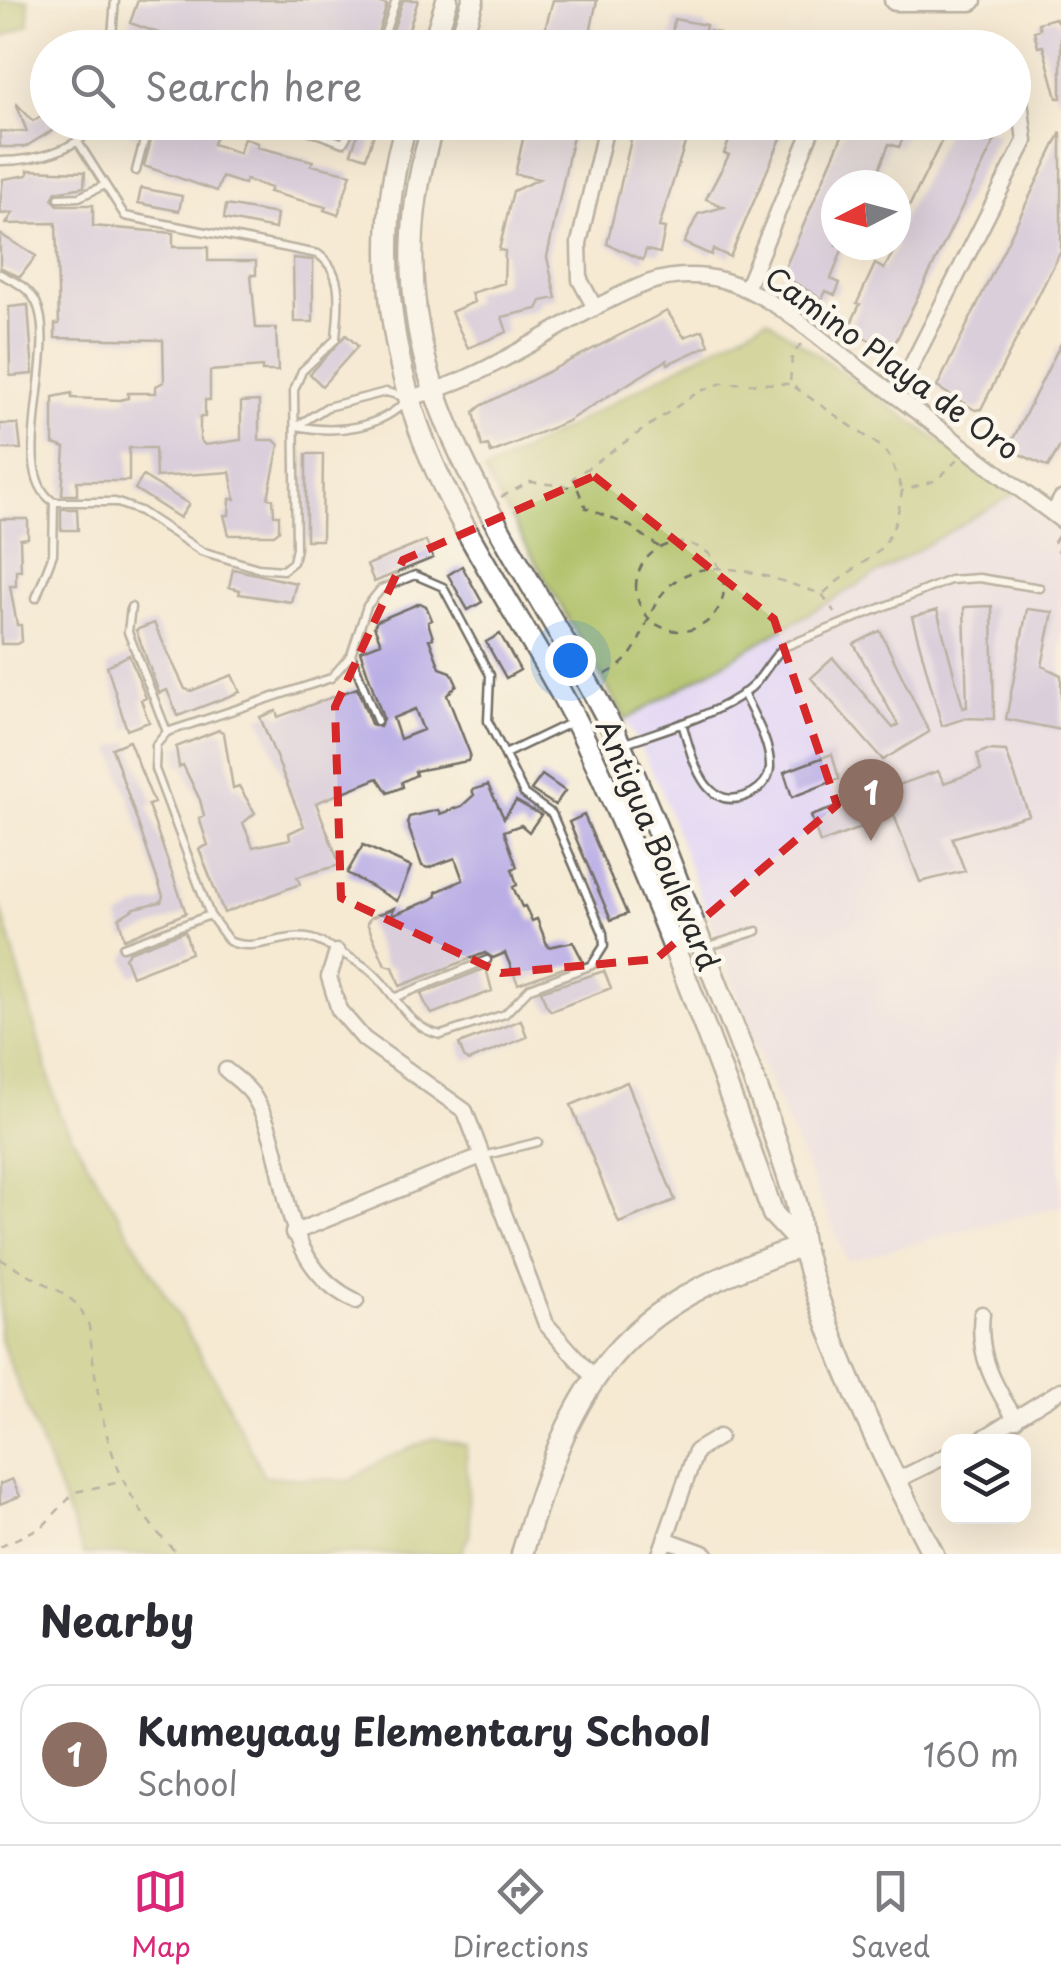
<!DOCTYPE html>
<html lang="en">
<head>
<meta charset="utf-8">
<style>
  body { margin:0; font-family:"Playpen Sans",sans-serif; background:#f2f2f3; color:#2b2b33 }
  .controls { position:absolute; right:30px; bottom:30px; display:grid; overflow:hidden; border-radius:20px; box-shadow:0 10px 40px #0002 }
  .controls button { width:90px; height:90px; display:grid; place-items:center; padding:0; border:0; border-bottom:2px solid #e1e1e2; background:#fff; color:#2b2b33; font:50px sans-serif }
  .compass { position:absolute; left:821px; top:170px; width:90px; height:90px; border-radius:50%; background:#fff; box-shadow:0 10px 40px #0002; rotate:264deg }
  .you { position:absolute; left:570px; top:660px; width:35px; height:35px; margin:-25px; border:8px solid #fff; border-radius:50%; background:#1a73e8; box-shadow:0 0 0 15px #1a73e833 }
  .badge { display:grid; place-items:center; width:65px; height:65px; border-radius:50%; background:#db2777; color:#fff; font-size:32px; font-weight:700 }
  .pin { position:absolute; translate:-50% -82px; filter:drop-shadow(0 2px 5px #0008) }
  .pin::after { content:''; position:absolute; top:52px; width:35px; height:30px; background:inherit; clip-path:polygon(0 0,100% 0,50% 100%) }
  .list { margin:0; padding:0; list-style:none }
  h2 { display:flex; justify-content:space-between; align-items:center; height:130px; margin:0; padding:0 40px; font-size:42px }
  h2 small { font-size:32px; font-weight:400; color:#7c7c81 }
  .list li { display:grid; grid-template-columns:65px 1fr auto; gap:30px; align-items:center; box-sizing:border-box; height:140px; margin:0 20px 20px; padding:0 20px; border:2px solid #e1e1e2; border-radius:30px }
  .list b { display:block; font-size:38px; white-space:nowrap }
  .list p { margin:0; font-size:32px; white-space:nowrap; color:#7c7c81 }
  .list em { font-size:32px; font-style:normal; color:#7c7c81 }
  .icon { flex:none; width:55px; height:55px; fill:none; stroke:currentColor; stroke-width:2; stroke-linecap:round; stroke-linejoin:round }
  .map { position:relative; flex:none; width:1061px; height:1554px; overflow:hidden }
  .search { position:absolute; background:#fff; box-shadow:0 10px 40px #0002; left:30px; right:30px; top:30px; height:110px; display:flex; align-items:center; gap:25px; box-sizing:border-box; padding:0 35px; border-radius:55px; color:#7c7c81; font-size:38px }
  .sheet { height:290px; background:#fff }
  nav { display:flex; justify-content:space-around; align-items:center; box-sizing:border-box; height:140px; border-top:2px solid #e1e1e2; background:#fff; font-size:28px; color:#7c7c81 }
  nav a { display:grid; justify-items:center; gap:5px }
  nav .on { color:#db2777 }
  .map>svg:first-child { display:block }
</style>
</head>
<body>
<div class="map">
<svg width="1061" height="1554" viewBox="0 0 1061 1554">
  <rect width="100%" height="100%" fill="#fbf7ec"/>
  <filter id="ink" filterUnits="userSpaceOnUse"><feTurbulence type="fractalNoise" baseFrequency=".01" numOctaves="2"/><feDisplacementMap in="SourceGraphic" scale="20" xChannelSelector="R" yChannelSelector="G"/><feConvolveMatrix kernelMatrix="1 2 1 2 8 2 1 2 1" color-interpolation-filters="sRGB"/></filter>
  <filter id="wash" filterUnits="userSpaceOnUse"><feTurbulence type="fractalNoise" baseFrequency=".0048" numOctaves="4" result="noise"/><feDisplacementMap in="SourceGraphic" scale="40" xChannelSelector="R" yChannelSelector="G"/><feGaussianBlur stdDeviation="2.25" result="paint"/><feColorMatrix in="noise" values="0 0 0 0 0 0 0 0 0 0 0 0 0 0 0 0 0 1.4 0 .05"/><feComposite in="paint" operator="in"/></filter>
  <g filter="url(#wash)">
    <rect width="100%" height="100%" fill="#f5ead3"/>
    <!-- built -->
    <path fill="#e1d4f4" d="M1014 494 1061 533V1206L847 1261 765 1071 661 789 626 720Z"/>
    <!-- green -->
    <path fill="#abbd60" stroke="#6b7446" stroke-width="2.5" d="M0 0H28L29 25 0 38Z
      M767 319 1014 494 626 720 484 472Z
      M0 903 60 1116 214 1377 264 1476 349 1481 384 1459 434 1438 466 1445 470 1534 460 1554H84L0 1338Z"/>
    <g id="blocks">
      <!-- building -->
      <path fill="#baaee5" fill-rule="evenodd" d="M138 0H371L387 5 373 48H299L285 43 284 48H185L187 43 130 23Z
        M403 0H418L403 48H387Z
        M553 0H597L587 48H540Z
        M1055 18 1061 27V98H1057L1043 46 1038 47 1034 31 1040 29 1038 23Z
        M674 19 706 25 705 30 719 33 716 48H670Z
        M16 103 33 121 48 112V122H66L25 147H0V131L27 132Z
        M106 122H142L138 137Z
        M156 122H205L219 127 213 144 239 153 244 138 258 143 257 147 313 161 311 165 351 174 338 215 324 210 326 207 269 192 271 188 246 180 244 184 222 177 217 191 144 166Z
        M362 122H378L366 158 351 153Z
        M527 122H576L547 257 556 298 541 301 537 309 502 317 507 332 468 348 451 312 474 302 471 293 504 283 505 251 499 250 513 191 539 179 515 174Z
        M635 122 690 127 659 227 665 228 660 253 646 250 643 260 607 244Z
        M737 122H788L730 257 713 249 711 255 684 243 698 214 724 207 706 199 729 155 724 153Z
        M848 122H910L899 147 889 144 873 185H836V245H844L831 279 840 283 835 295 826 291 822 299 782 275Z
        M951 122H965L998 134 893 347 875 338 873 342 848 330 860 304 857 303 875 264 884 269 896 247V233Z
        M1061 132V251L981 409 975 410 937 387Z
        M28 170 85 172 84 187 56 192 52 199 58 205H93V226L173 233V247H208V261H256V275H251L256 328H276L278 371H262V367L210 371V400H205V417H200V440L205 445 241 440V402L259 401V440H274L279 445 268 498 273 499 274 515H279V531L274 535H229L224 515H229L230 499H235L230 472 156 477 155 448H129V481H77V495H62L65 448 53 444V397L72 393V398L120 400 128 398V393H156V386L164 382 163 340 55 338V324H59L56 223 6 224 13 213 2 214 0 207 3 179 28 175Z
        M141 188 182 196 179 211 138 203Z
        M226 205 277 214 275 229 224 219Z
        M0 234 36 256 20 277 0 267Z
        M293 258 313 260V322H294Z
        M28 305 33 374 10 376 9 307Z
        M667 311 684 337 703 330 709 345 668 364 667 360 566 422 491 453 488 445 482 447 474 412 481 406Z
        M346 335 358 346 322 386 310 374Z
        M1061 343V445L1048 467 1008 449Z
        M0 424H18L21 449H0Z
        M306 454H323L322 540H306Z
        M143 476 189 504 180 518 135 489Z
        M61 509H77L78 530H61Z
        M0 519H28V538L20 539 21 570H16V586H10L17 625H21L22 641 17 644H1Z
        M426 541 433 558 374 582 367 565Z
        M462 566 482 602 468 610 448 575Z
        M233 569 296 583 291 602 239 594 240 590 229 587Z
        M420 603 426 606 432 620 428 622 433 638 429 639 440 668 451 672 457 685 447 695 470 754 468 761 415 771 416 775 402 782 403 787 388 793 378 778 316 803 340 865 297 877 300 884 224 913 199 849 208 845 199 818 204 816 200 800 183 765 179 767 176 747 219 730 224 733 233 788 239 786 255 813 243 823 253 847 290 839 289 833 304 826 260 717 276 711 278 717 357 688 371 724 380 727 383 718 360 651 381 643 374 626 377 621ZM415 709 423 730 400 739 393 718Z
        M992 606 994 719 966 718 942 726 912 617 937 610 963 708 967 707 964 607Z
        M1027 609 1053 612 1042 666 1061 675V730L1006 719Z
        M154 623 185 689 191 691 232 675 240 692 178 716 167 690 159 693 136 630Z
        M880 631 929 732 883 760 811 678 833 658 893 728 898 725 854 644Z
        M500 634 520 670 506 678 486 642Z
        M129 655 146 698 141 700 149 722 127 730 107 666Z
        M129 741 154 803 148 805 186 913 124 939 119 918 135 908 161 902 163 896 112 748Z
        M987 750 1006 751 1029 815 952 838 965 871 920 882 894 815 820 843 811 816 938 771 944 783 981 770 977 754Z
        M832 754 839 779 792 797 784 772Z
        M542 775 565 791 555 805 531 790Z
        M488 785 504 818 516 801 541 815 529 832 521 825 504 831 517 867 512 869 517 885 513 887 522 907 525 906 532 921 537 919 548 947 573 942 583 961 518 984 505 953 493 958 485 953 400 986 393 967 385 965 367 923 370 918 394 908 391 916 431 900 437 896 436 892 463 880 455 858 428 868 422 866 407 823 409 817 438 810 440 814 462 806 474 795 472 790Z
        M584 815 627 914 611 920 569 822Z
        M363 845 411 867 397 901 347 873Z
        M185 931 191 953 132 976 125 958 129 952Z
        M486 968 492 991 432 1014 427 1007 421 994Z
        M604 971 611 988 551 1011 546 1005 541 991Z
        M521 1020 527 1037 468 1061 464 1057 459 1044Z
        M627 1082 675 1200 619 1223 571 1105Z
        M12 1479 20 1496 0 1504V1484Z"/>
    </g>
  </g>
  <g filter="url(#ink)">
    <use href="#blocks" fill-opacity="0" stroke="#726e66" stroke-width="2.5"/>
    <g fill="none" stroke-linecap="round" stroke-linejoin="round">
      <!-- lane casing -->
      <g stroke="#726e66" stroke-width="11">
        <path id="lane" d="M112 37 142 48
          M111 48 115 0
          M380 48 396 0
          M286 122 343 143 355 122
          M0 161C35 161 75 151 99 122
          M136 171 149 122
          M59 198 79 197 105 185
          M0 274C14 281 28 287 36 302 60 350 6 473 54 502L53 554 36 598
          M386 392 409 398C381 429 336 434 297 426L327 407Z
          M54 502H115L140 511 201 551 258 568 283 570 293 562 296 548 294 390 302 371 336 339C338 307 346 274 318 254L125 216 78 142
          M131 607 128 632 167 732 156 745 155 769 210 915 229 941C258 955 290 927 320 942 335 949 354 959 368 969 395 989 405 1028 441 1035L505 1014 530 988 592 965 604 946 603 933 552 814 524 794 488 721 490 675 443 587 415 575 381 589 367 606 351 655 331 678 167 732
          M351 655 377 721
          M682 723C692 756 704 818 752 793 761 788 769 779 770 768 771 743 753 715 743 693
          M622 744C659 731 717 715 748 690 762 680 770 659 784 647L950 580 979 578 1040 588
          M505 754 574 721
          M709 946 757 931
          M123 947 210 915
          M396 997 487 960
          M483 1156 538 1142"/>
      </g>
      <!-- street casing -->
      <g stroke="#726e66" stroke-width="19">
        <path id="street" d="M628 48 631 43
          M746 289 815 122
          M595 308 580 280 579 243 607 122
          M896 396 1025 141 1020 101
          M409 398C494 377 561 319 640 286 665 275 696 273 722 280 770 293 816 336 855 365 924 417 992 469 1061 520
          M1053 514 1061 499
          M337 952 329 977 339 1010 364 1039 465 1111 546 1324 594 1378
          M226 1070C235 1078 248 1086 254 1097 295 1164 272 1262 356 1301
          M293 1233 481 1156
          M982 1314C977 1355 994 1385 1016 1420
          M977 1442 1061 1390
          M895 1481 948 1455
          M665 1539 706 1554
          M660 1554 696 1451 719 1437"/>
      </g>
      <!-- secondary casing -->
      <g stroke="#726e66" stroke-width="25">
        <path id="secondary" d="M895 0H971
          M432 48 447 0
          M458 48 473 0
          M407 122C376 218 385 334 419 428 457 535 537 638 586 742 657 895 717 1056 773 1214L803 1246
          M434 122C408 202 405 286 427 367 463 493 563 625 621 746 655 818 682 894 711 969 740 1045 772 1122 796 1202 800 1216 799 1232 803 1247 828 1345 886 1464 933 1554
          M522 1554C575 1373 619 1307 803 1246"/>
      </g>
      <!-- path -->
      <path stroke="#726e66" stroke-width="2.5" stroke-dasharray="8 8" stroke-linecap="butt" d="M801 344 792 356 790 384 880 446 890 457 902 490
        M501 497 530 482 575 487
        M1058 536 1053 544 1061 554
        M636 587a44 44 0 1 1 88 0a44 44 0 1 1-88 0Z
        M659 547 630 526 586 508 573 478 698 392 722 383 790 384
        M824 593C868 552 892 561 902 491L937 480 958 459
        M606 674C638 658 639 636 654 607 689 539 768 578 822 594L835 613
        M0 1259 63 1293 78 1305 89 1326C100 1419 108 1487 178 1554
        M0 1547 43 1526 75 1492 120 1482"/>
      <!-- lane -->
      <use href="#lane" stroke="#fff" stroke-width="6"/>
      <!-- street -->
      <use href="#street" stroke="#fff" stroke-width="14"/>
      <!-- secondary -->
      <use href="#secondary" stroke="#fff" stroke-width="20"/>
    </g>
  </g>
  <!-- marked area -->
  <path d="M0 0H1061V1554H0ZM594 476 774 619 837 805 656 959 501 973 341 898 335 707 403 560Z" fill="#f5ead3" fill-opacity=".55" fill-rule="evenodd"/>
  <path fill="none" stroke="#d62828" stroke-width="8" stroke-dasharray="20 12" stroke-linejoin="round" d="M594 476 774 619 837 805 656 959 501 973 341 898 335 707 403 560Z"/>
  <g text-anchor="middle" dominant-baseline="central" stroke-width="9" stroke-linejoin="round" paint-order="stroke">
    <!-- street labels -->
    <g font-size="30" fill="#2b2b2b" stroke="#fbf7ec">
      <text transform="translate(893 362) rotate(36)">Camino Playa de Oro</text>
      <text transform="translate(659 844) rotate(67)">Antigua Boulevard</text>
    </g>
  </g>
</svg>
<div class="controls">
<button><svg class="icon" aria-label="layers" viewBox="0 0 24 24"><path d="M12 4l9 5-9 5-9-5zM3 14l9 5 9-5"/></svg></button>
</div>
<svg class="compass" viewBox="-18 -18 36 36"><path d="M0-13l5 13h-10z" fill="#e53935"/><path d="M0 13l5-13h-10z" fill="#7c7c81"/></svg>
<div class="you"></div>
<div class="pin badge" style="left:871px;top:841px;background:#8d6e63">1</div>
<div class="search"><svg class="icon" aria-label="search" viewBox="0 0 24 24"><circle cx="10" cy="10" r="6"/><path d="M15 15l6 6"/></svg>Search here</div>
</div>
<section class="sheet">
<h2>Nearby<small></small></h2>
<ul class="list">
<li><span class="badge" style="background:#8d6e63">1</span><div><b>Kumeyaay Elementary School</b><p>School</p></div><em>160 m</em></li>
</ul>
</section>
<nav>
<a class="on"><svg class="icon" aria-label="map" viewBox="0 0 24 24"><path d="M3 6l6-2 6 2 6-2v14l-6 2-6-2-6 2zM9 4v14M15 6v14"/></svg>Map</a>
<a><svg class="icon" aria-label="directions" viewBox="0 0 24 24"><path d="M12 3l9 9-9 9-9-9zM9 14v-3h6M13 9l2 2-2 2"/></svg>Directions</a>
<a><svg class="icon" aria-label="saved" viewBox="0 0 24 24"><path d="M7 4h10v16l-5-4-5 4z"/></svg>Saved</a>
</nav>
</body>
</html>
